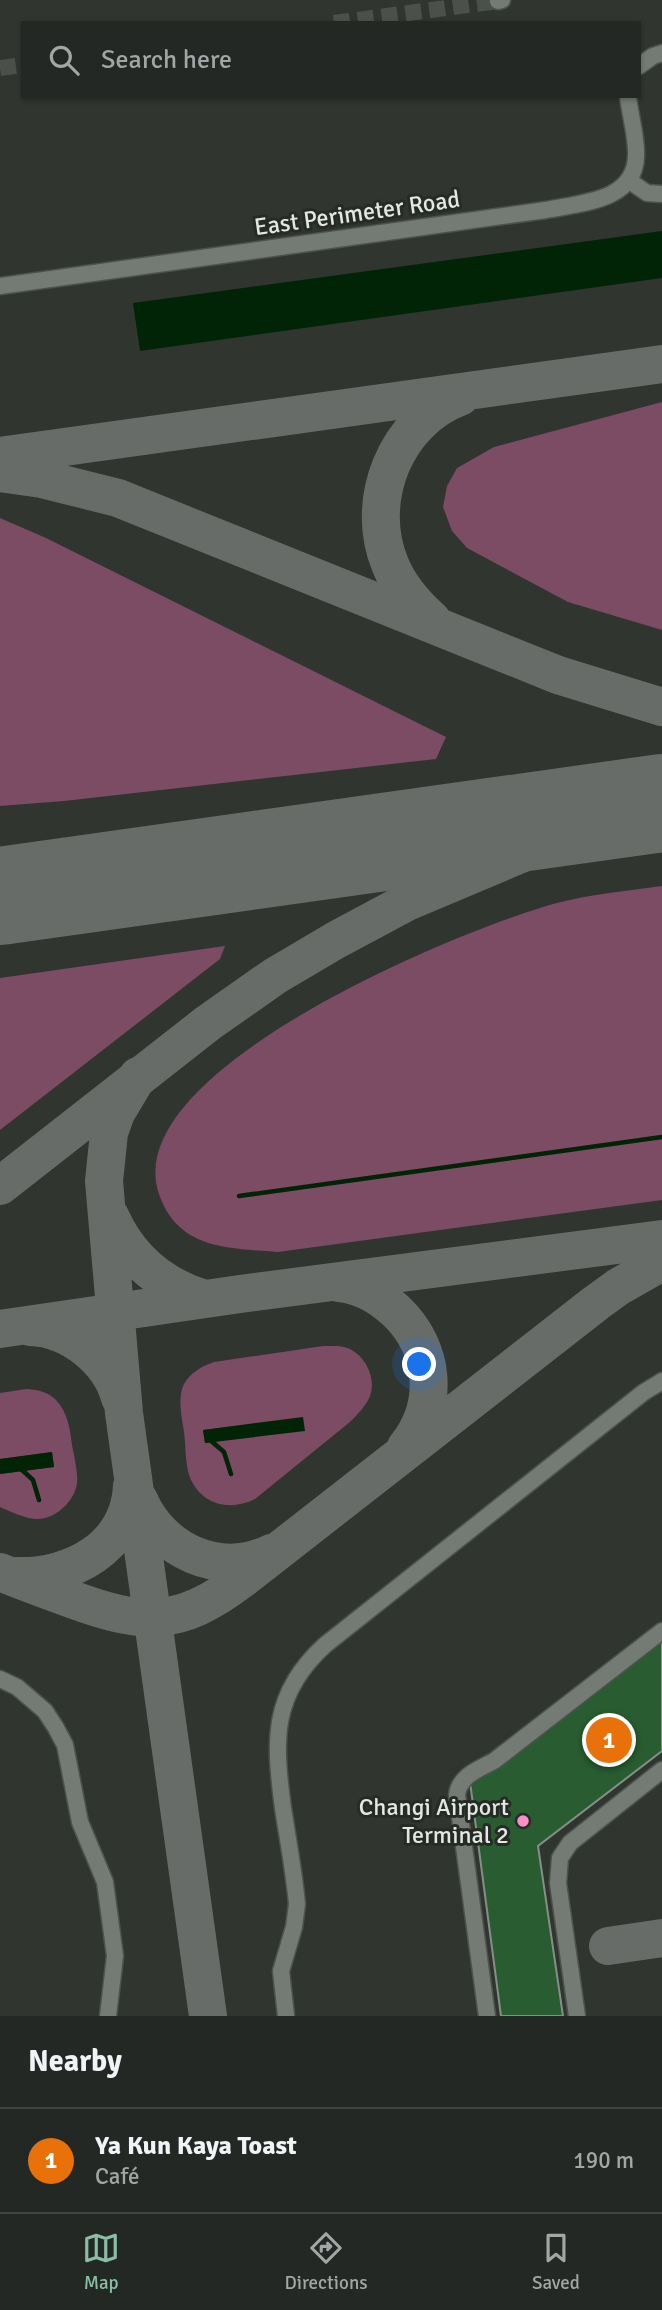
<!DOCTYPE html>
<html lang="en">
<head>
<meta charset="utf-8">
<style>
  body { margin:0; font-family:Signika,sans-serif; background:#303431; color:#f1f3f6 }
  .you { position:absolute; left:420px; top:1365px; width:24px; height:24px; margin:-18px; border:5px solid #fff; border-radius:50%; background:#1a73e8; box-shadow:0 0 0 10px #1a73e833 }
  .badge { display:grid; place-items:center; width:46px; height:46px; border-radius:50%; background:#8abfa5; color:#fff; font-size:23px; font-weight:700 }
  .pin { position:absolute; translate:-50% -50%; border:4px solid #fff; box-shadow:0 2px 7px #0006 }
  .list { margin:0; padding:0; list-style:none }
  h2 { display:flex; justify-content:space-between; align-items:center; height:91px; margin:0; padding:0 28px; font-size:30px }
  h2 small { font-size:23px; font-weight:400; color:#a3a6a6 }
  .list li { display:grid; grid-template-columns:46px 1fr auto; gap:21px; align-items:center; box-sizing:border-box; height:105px; padding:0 28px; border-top:2px solid #414441 }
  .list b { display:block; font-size:26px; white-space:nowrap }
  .list p { margin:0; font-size:23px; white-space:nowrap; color:#a3a6a6 }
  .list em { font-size:23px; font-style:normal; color:#a3a6a6 }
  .icon { flex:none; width:38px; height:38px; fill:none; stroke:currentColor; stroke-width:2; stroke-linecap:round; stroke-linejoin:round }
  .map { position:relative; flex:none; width:662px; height:2016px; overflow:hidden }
  .search { position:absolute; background:#242824; box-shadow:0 2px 5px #0004; left:21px; right:21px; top:21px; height:77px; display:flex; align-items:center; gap:18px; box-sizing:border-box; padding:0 24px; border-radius:0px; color:#a3a6a6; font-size:26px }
  .sheet { height:196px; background:#242824 }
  nav { display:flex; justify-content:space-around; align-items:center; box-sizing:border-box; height:98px; border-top:2px solid #414441; background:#242824; font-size:19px; color:#a3a6a6 }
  nav a { display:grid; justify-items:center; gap:4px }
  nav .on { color:#8abfa5 }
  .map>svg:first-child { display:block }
</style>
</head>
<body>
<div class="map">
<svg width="662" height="2016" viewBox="0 0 662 2016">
  <rect width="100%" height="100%" fill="#303530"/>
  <!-- green -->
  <path fill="#7c4b64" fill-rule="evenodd" d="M662 402V630L568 602 467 548 452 531 443 507 447 486 457 468 494 447Z
    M0 518 46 538 446 737 436 759 64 801 0 806Z
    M662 886V1200L278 1252C229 1248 178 1250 159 1194 116 1070 466 927 557 903 591 894 627 891 662 886Z
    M225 946 220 959 0 1130V978Z
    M323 1346C332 1346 342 1345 350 1349 367 1358 376 1379 370 1396 366 1406 357 1415 350 1422L255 1499C231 1511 204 1506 191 1480 185 1467 186 1447 184 1432 182 1418 177 1398 184 1384 190 1373 202 1366 214 1362ZM302 1418 304 1430 205 1443 203 1430Z
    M27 1389C39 1390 48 1392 56 1400 68 1413 70 1429 72 1445 74 1456 78 1471 77 1483 75 1501 55 1520 36 1519 24 1518 11 1512 0 1507V1474L54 1467 52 1452 0 1459V1393Z"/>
  <!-- water -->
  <path fill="#002405" d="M662 231V278L140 351 133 303Z
    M303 1417 305 1431 205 1443 203 1430Z
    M52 1452 54 1467 0 1474V1459Z"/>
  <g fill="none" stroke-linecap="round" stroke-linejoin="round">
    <!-- stream -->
    <path stroke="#002405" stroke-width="4.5" d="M239 1196 662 1137
      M210 1440 224 1452 231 1474
      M21 1469 33 1480 39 1500"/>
    <!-- taxiway -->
    <path stroke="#686c68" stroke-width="38" d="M0 456 662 364
      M0 473 42 479 118 498 558 675 662 707
      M432 620C414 604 399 587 390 564 364 501 395 421 460 397
      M138 1076 116 1113 109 1133 104 1181 124 1413 208 2016
      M0 1186 208 1023 275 976 336 940 407 902 542 845 597 828 662 812
      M110 1216C129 1259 161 1286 205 1299
      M339 1283C362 1285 380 1296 396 1311 435 1348 440 1405 406 1447
      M30 1327C70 1328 110 1360 120 1398
      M0 1329 240 1294 662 1239
      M139 1500C161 1551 219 1578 271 1553
      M0 1572C23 1582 47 1590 71 1599 142 1625 178 1628 241 1580L596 1303 618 1287 662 1262
      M16 1576C71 1578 129 1548 132 1486
      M608 1946 662 1938"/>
    <!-- runway -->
    <path stroke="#686c68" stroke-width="98" d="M0 896 662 803"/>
  </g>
  <!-- building -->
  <path fill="#295d31" stroke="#878e88" stroke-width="2" d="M662 1639V1751L538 1846 563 2016H501L470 1782Z"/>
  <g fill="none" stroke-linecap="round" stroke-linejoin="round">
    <!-- minor-tunnel -->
    <path stroke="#4b504b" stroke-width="16" stroke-dasharray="16 8" stroke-linecap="butt" d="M334 23 498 1
      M0 68 23 65"/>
    <!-- minor casing -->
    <g stroke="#4d524d" stroke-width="19">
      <path id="minor" d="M498 1 502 0
        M639 66 653 56 662 53
        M628 180 647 193 662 194
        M0 286 546 210C579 203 635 202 636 156 637 137 630 116 628 96
        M0 1679 17 1687 45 1711 56 1728 65 1745 80 1822 105 1882 115 1956 108 2016
        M286 2016 281 1971 294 1927 297 1904C294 1872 288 1840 283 1808 274 1741 271 1694 325 1645L644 1392 662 1381
        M487 2016 457 1795C459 1776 479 1769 494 1761L662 1631
        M577 2016 558 1883 560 1858 570 1843 662 1770"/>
    </g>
    <!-- minor -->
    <use href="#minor" stroke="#747a74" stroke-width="16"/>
  </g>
  <!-- markers -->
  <circle fill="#fa8fc8" stroke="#262b26" stroke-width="2.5" cx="523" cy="1821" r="7"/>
  <g text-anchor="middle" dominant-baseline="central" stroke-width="6" stroke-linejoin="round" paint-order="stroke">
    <!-- street labels -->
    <g font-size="24" fill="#e4e7e4" stroke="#262b26">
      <text transform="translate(357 213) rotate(-8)">East Perimeter Road</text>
    </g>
    <!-- poi labels -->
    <g font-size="24" fill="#e4e7e4" stroke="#262b26" text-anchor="end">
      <text x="509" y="1807">Changi Airport<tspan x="509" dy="28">Terminal 2</tspan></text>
    </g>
  </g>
</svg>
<div class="you"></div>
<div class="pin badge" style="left:609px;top:1740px;background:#e8710a">1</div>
<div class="search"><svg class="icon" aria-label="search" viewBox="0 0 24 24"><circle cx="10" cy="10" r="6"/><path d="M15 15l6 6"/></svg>Search here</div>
</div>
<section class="sheet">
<h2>Nearby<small></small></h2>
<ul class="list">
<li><span class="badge" style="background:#e8710a">1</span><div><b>Ya Kun Kaya Toast</b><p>Café</p></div><em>190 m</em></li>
</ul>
</section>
<nav>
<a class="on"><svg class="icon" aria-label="map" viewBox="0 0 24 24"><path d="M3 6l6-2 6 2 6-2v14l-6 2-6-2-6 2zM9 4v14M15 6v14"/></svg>Map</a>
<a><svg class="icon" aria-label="directions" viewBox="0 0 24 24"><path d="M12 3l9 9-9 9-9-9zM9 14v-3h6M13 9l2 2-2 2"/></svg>Directions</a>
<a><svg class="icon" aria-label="saved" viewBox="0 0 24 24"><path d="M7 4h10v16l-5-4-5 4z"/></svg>Saved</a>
</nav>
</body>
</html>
